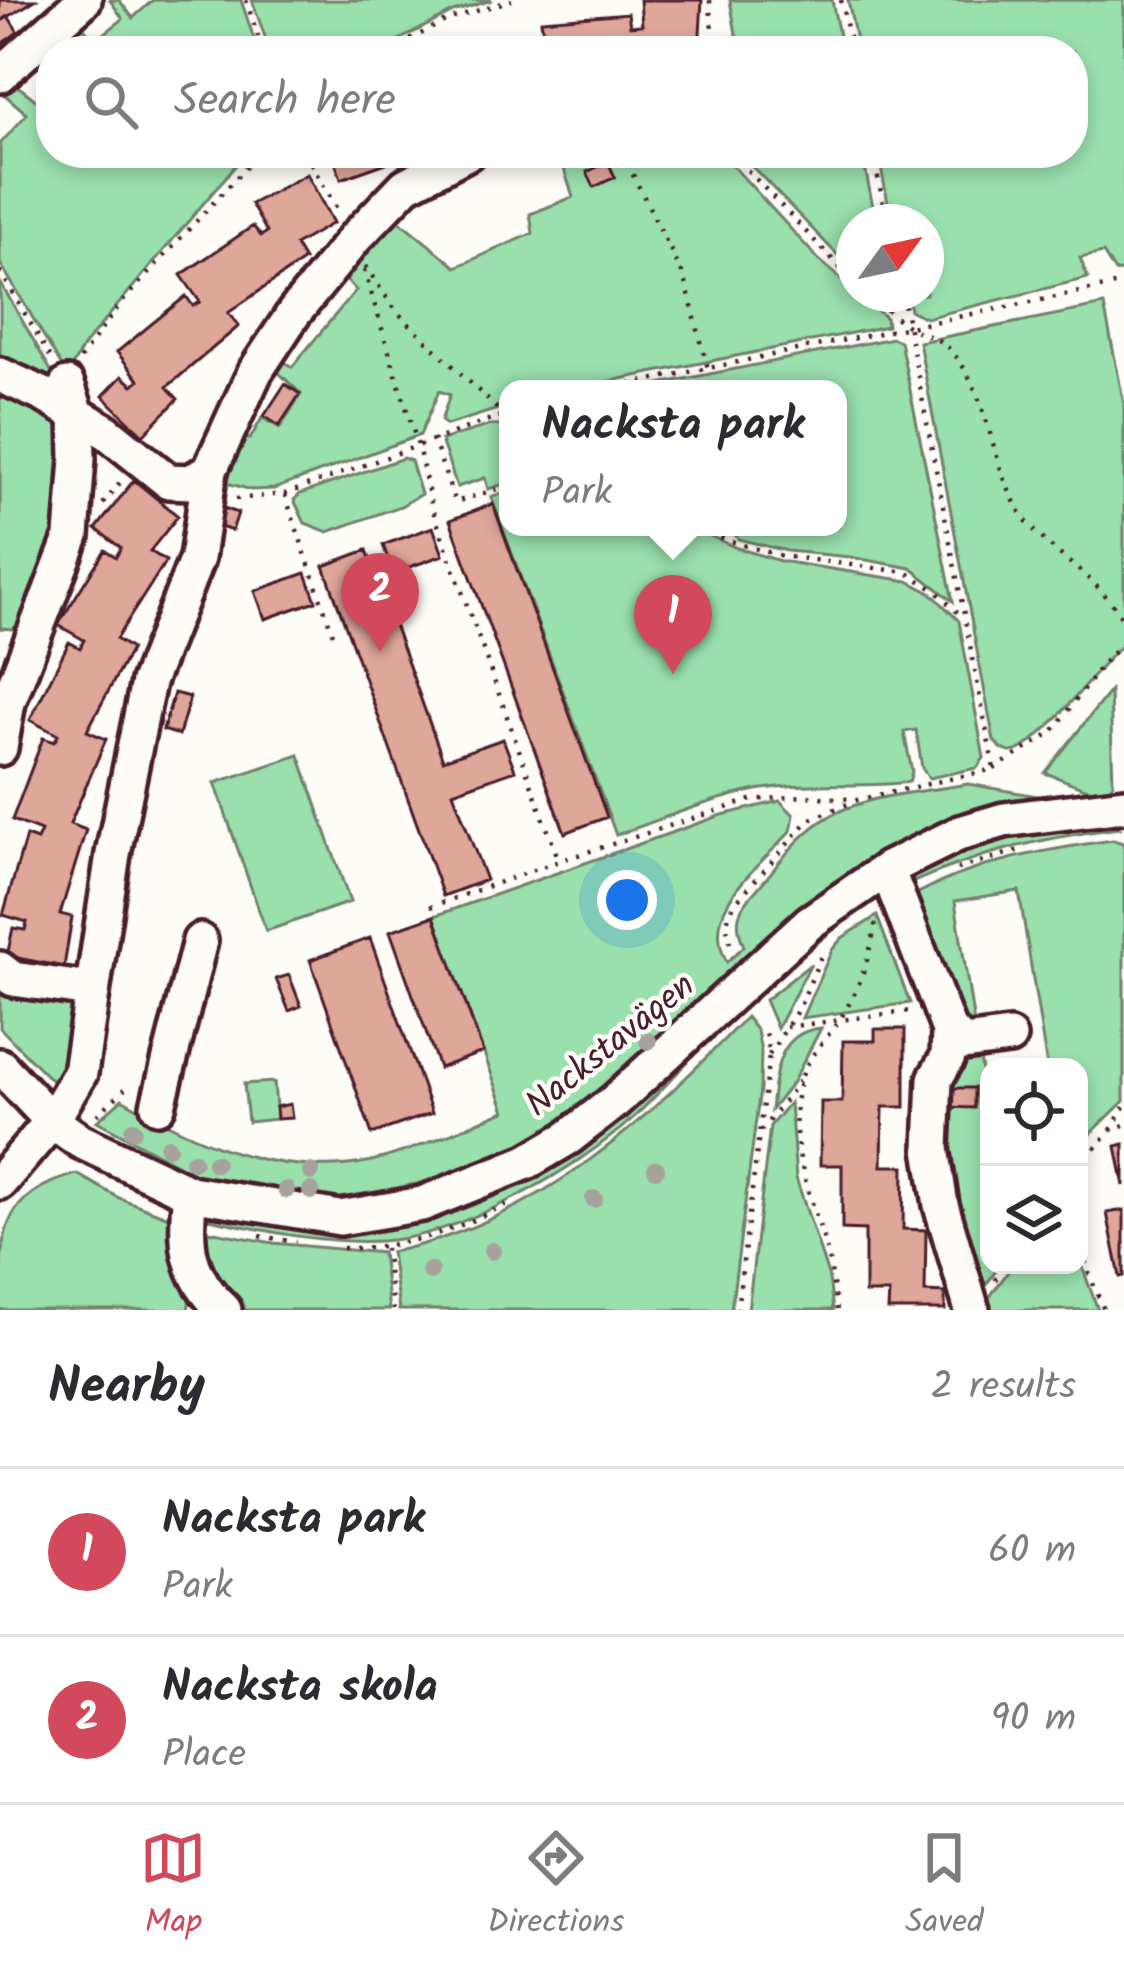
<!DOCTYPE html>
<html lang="en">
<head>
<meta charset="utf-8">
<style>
  body { margin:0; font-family:Kalam,sans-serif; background:#f2f2f3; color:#2b2b33 }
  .controls { position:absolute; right:36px; bottom:36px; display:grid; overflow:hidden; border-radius:24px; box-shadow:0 6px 18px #0003 }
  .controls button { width:108px; height:108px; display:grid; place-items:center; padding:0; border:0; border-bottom:3px solid #e1e1e2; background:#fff; color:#2b2b33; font:60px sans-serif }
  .compass { position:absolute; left:836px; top:204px; width:108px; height:108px; border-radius:50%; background:#fff; box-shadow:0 6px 18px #0003; rotate:57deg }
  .you { position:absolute; left:627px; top:900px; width:42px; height:42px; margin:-30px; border:9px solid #fff; border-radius:50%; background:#1a73e8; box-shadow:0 0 0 18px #1a73e833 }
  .badge { display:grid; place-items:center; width:78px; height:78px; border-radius:50%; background:#d1495b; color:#fff; font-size:39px; font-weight:700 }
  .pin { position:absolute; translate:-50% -99px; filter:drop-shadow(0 3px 6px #0008) }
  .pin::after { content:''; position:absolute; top:63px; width:42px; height:36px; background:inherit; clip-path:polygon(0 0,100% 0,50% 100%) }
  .popup { position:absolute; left:499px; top:380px; width:348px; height:156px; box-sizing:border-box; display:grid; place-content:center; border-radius:24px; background:#fff; filter:drop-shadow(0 3px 9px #0005); font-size:39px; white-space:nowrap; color:#7c7c81 }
  .popup b { font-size:45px; color:#2b2b33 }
  .popup::after { content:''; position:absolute; left:50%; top:100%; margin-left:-24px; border:24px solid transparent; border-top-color:#fff }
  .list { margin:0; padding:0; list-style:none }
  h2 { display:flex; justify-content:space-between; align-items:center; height:156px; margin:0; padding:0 48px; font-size:51px }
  h2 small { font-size:39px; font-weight:400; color:#7c7c81 }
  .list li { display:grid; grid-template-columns:78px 1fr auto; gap:36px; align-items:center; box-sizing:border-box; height:168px; padding:0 48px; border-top:3px solid #e1e1e2 }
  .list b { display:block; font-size:45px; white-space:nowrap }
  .list p { margin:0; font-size:39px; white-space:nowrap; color:#7c7c81 }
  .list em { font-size:39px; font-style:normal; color:#7c7c81 }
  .icon { flex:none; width:66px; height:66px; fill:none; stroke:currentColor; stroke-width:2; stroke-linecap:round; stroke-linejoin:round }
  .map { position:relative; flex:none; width:1124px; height:1310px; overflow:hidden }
  .search { position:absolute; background:#fff; box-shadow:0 6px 18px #0003; left:36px; right:36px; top:36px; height:132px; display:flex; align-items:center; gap:30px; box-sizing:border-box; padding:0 42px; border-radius:48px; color:#7c7c81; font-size:45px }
  .sheet { height:492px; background:#fff }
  nav { display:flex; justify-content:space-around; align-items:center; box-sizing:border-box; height:168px; border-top:3px solid #e1e1e2; background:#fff; font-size:33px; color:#7c7c81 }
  nav a { display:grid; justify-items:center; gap:6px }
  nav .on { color:#d1495b }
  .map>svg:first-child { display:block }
</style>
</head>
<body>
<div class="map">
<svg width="1124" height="1310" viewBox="0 0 1124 1310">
  <rect width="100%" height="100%" fill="#fdfcf7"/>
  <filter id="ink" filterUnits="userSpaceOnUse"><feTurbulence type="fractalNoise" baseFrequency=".00833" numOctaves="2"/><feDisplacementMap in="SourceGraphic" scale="24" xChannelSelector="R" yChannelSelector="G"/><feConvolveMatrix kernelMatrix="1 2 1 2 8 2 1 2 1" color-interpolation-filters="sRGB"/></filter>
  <g filter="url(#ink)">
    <!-- green -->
    <path fill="#99e0ad" stroke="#72806c" stroke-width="3" d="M110 0H119L133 18 153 0H241L258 51H51V65L44 57 79 22 95 41 123 19Z
      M252 0H492L453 12 378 51H270Z
      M730 0H832L842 51H739Z
      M848 0H1124V270L1115 272 1103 253 1080 258 1088 278 926 318 910 310 907 294H926V222H892L878 153H1073V51H858Z
      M14 83 37 101 51 89V153H246L84 345 67 375 0 263V144L27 114 4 94Z
      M559 153H721L819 260 886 318 887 326 570 389H508V406L447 425 441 421 450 395 439 391 420 435 274 489 251 490 224 482 239 437 250 439 262 418 280 428 301 394 271 365 277 357 292 367 356 290 338 272 382 217 401 222 456 267 533 233 530 214 573 197Z
      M739 153H862L876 222H854V272Z
      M0 282 58 383 0 365Z
      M1104 305 1124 404V643C1101 662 1036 754 1010 752 1003 751 999 746 994 741L919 342Z
      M892 338 900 341 953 601 911 568 850 557 787 551 738 539 730 527H838V389H634Z
      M0 383 65 416V524L24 621 12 629 0 628Z
      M491 425 508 427V483L488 489 485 478 457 487 441 440Z
      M403 458 411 461 421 494 401 506 328 532 305 523 294 500 300 494Z
      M508 491V527H691L737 548 780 561 908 581 931 593 959 621 984 758 977 768 929 778 922 768 916 730 904 732 912 772 909 782C864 788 823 782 778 787 723 793 668 817 616 835L491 497Z
      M1110 691 1113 783 1108 791C1089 793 1065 779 1045 773Z
      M299 755 350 902 266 931 215 783Z
      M968 784 1077 803 884 853 841 878 797 909 604 1088 556 1125 511 1153 444 1178 324 1203 197 1175 97 1121 122 1099C192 1140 264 1173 348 1165 397 1160 458 1129 505 1111L434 916 722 815 780 801 794 815 791 831C758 868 698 909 727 962L744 946C730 914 743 906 764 881 780 862 795 841 815 826 856 794 919 793 968 784Z
      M1105 818 1119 828C1044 837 978 853 909 884 930 837 1058 826 1105 818Z
      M1113 840 1123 843 1124 848V1101L1079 1145V1067H1047L1019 891 955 901 975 1030 965 1029 912 896C976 862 1042 850 1113 840Z
      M851 904 860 909C812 947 764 984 721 1027 690 1057 663 1090 632 1119 574 1171 459 1237 381 1241 323 1244 266 1231 209 1219L220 1213C273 1220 334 1238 387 1230 437 1223 481 1198 525 1176Z
      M877 916 910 1003 802 1018 832 950 842 938Z
      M811 964 777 1028 765 1000Z
      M0 980 81 992 70 1048 56 1085 0 1028Z
      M746 1017 757 1031 761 1052 760 1089 731 1310H399L391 1252C539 1222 645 1122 746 1017Z
      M821 1028 793 1082 771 1110C775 1074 777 1032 821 1028Z
      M979 1053 989 1112V1265H1000L975 1300 948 1206 940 1090 960 1075 958 1060Z
      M274 1082 277 1119 248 1122 244 1084Z
      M790 1102 796 1178 829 1278 833 1310H748L770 1126Z
      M77 1174 119 1198 169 1217 192 1285 188 1310H0C0 1235 0 1194 77 1174Z
      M198 1229 273 1243 382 1253 389 1310H235L213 1290Z
      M1079 1258 1098 1310H980L1013 1265H1079Z"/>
    <!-- building -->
    <path fill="#dfa69a" stroke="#4a1f2b" stroke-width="3" d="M0 0H35L0 22Z
      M640 0H702L699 51H541L545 50 541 20 628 13 630 26 642 25Z
      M8 16 18 32 0 45V22Z
      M533 37 536 51H458Z
      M332 153H387L389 162 341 179Z
      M608 162 615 177 594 187 587 172Z
      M307 174 333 223 295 245 304 260 228 313 239 326 167 387 178 399 143 435 103 396 122 376 133 385 139 380 117 352 186 296 193 306 200 302 181 275 253 226 261 236 267 232 251 204Z
      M285 384 300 394 279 426 264 416Z
      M134 480 178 516 150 551 166 561 116 639 131 649 87 731 106 739 70 824 86 830 60 914 72 917 64 967 7 956 13 928 25 930 27 922 3 915 26 836 37 840 41 831 12 820 43 738 54 742 58 735 30 720 69 642 80 648 84 640 58 625 105 550 116 557 121 548 96 529Z
      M493 504 607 817 565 833 450 520Z
      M221 507 238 513 232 531 215 525Z
      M433 527 443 555 393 573 383 545Z
      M367 550 443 760 503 739 515 770 453 792 486 880 443 896 324 566Z
      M306 573 316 601 265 619 255 591Z
      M174 693 190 697 179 735 163 730Z
      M434 916 483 1052 439 1068 390 931Z
      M370 938 432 1113 372 1134 310 960Z
      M289 975 301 1006 289 1011 276 979Z
      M875 1029H905V1107H883L882 1166H904L903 1229 926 1230 925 1292 945 1293V1310H888L889 1293H865V1230L842 1229V1165H820L821 1102H842L843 1041H875Z
      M948 1088H974V1108L947 1107Z
      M290 1104 292 1118 277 1119 276 1107Z
      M1124 1144V1186L1116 1146Z
      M1124 1210V1276L1120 1277 1107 1213Z"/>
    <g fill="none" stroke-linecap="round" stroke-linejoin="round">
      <!-- minor casing -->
      <g stroke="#4a1f2b" stroke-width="42">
        <path id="minor" d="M0 75 84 0
          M0 375 44 395 107 432 168 481 191 482 210 470
          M0 748 8 702 72 536 78 459 77 414 67 385
          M887 869 949 1030 964 1043 1009 1037
          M0 969 13 979 90 990
          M949 1030 948 1057 935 1079 932 1148 941 1205 972 1310
          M0 1066 52 1121 80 1141 190 1193 340 1218 422 1204 527 1162 568 1138 615 1101 810 922 887 869 960 833 1004 820 1124 805
          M158 1106 200 941
          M0 1182 52 1121 80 1073 113 854 148 682 197 558 210 470 255 372 294 313 354 239 406 185 467 153
          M190 1193C184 1243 186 1275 224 1310"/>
      </g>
      <!-- path -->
      <path stroke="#4a1f2b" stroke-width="4.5" stroke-dasharray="3 9" stroke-linecap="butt" d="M246 0 263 51
        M710 0 713 51
        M841 0 852 51
        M79 41 114 51
        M389 51 447 20 512 0
        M305 153 338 211
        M622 153 685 279 708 369
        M731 153 854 282
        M749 153 754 171
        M873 153 887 222
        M365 266 396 311 508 419
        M364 270 418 446 432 508 559 861
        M0 271 52 360
        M868 294C880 304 892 315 904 324 926 339 937 332 957 358 995 409 991 482 1033 529 1063 562 1102 581 1124 622
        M80 359 122 302 259 153
        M606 389 1124 283
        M433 439 455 502 508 486
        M285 495 334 637
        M236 499 285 494 508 413
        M103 504 122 480
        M699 527 729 541 782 556 906 572 935 590 963 618
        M994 769 1052 733 1106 659 1124 643
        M957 869 1026 848
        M430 907 559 861 751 800 804 796 851 799
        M730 943 726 924 734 904 809 820 857 800 994 769 902 294
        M786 1027 910 1011
        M769 1055 800 1006 824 949
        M97 1115 125 1089
        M1111 1130 1124 1107
        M761 1131 801 1079
        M1079 1167 1111 1130 1124 1125
        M1079 1201 1086 1266 1104 1310
        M260 1236 296 1242
        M343 1248C405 1249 454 1231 509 1203
        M385 1248 393 1310
        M995 1280 1006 1265
        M737 1310 769 1055 764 1025
        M837 1310C834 1292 832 1273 828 1255 813 1198 782 1137 802 1076 811 1051 829 1037 842 1016 861 986 870 955 876 921"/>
      <!-- minor -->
      <use href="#minor" stroke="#fdfcf7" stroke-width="33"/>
    </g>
    <!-- trees -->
    <g fill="#a8a29c">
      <circle cx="648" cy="1041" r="9"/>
      <circle cx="133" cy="1130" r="9"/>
      <circle cx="168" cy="1147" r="9"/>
      <circle cx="193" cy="1161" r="9"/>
      <circle cx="215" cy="1163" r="9"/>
      <circle cx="656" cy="1169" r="9"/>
      <circle cx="311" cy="1172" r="9"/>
      <circle cx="286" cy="1190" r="9"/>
      <circle cx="311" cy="1191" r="9"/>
      <circle cx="594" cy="1199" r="9"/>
      <circle cx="492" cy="1251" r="9"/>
      <circle cx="430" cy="1271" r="9"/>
    </g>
  </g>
  <g text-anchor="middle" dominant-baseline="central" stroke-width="9" stroke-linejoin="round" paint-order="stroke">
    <!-- street labels -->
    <g font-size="36" fill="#4a1f2b" stroke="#fdfcf7">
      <text transform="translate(611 1046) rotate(-39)">Nackstavägen</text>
    </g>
  </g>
</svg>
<div class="controls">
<button><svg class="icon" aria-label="locate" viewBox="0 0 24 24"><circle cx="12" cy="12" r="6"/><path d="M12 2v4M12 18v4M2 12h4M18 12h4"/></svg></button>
<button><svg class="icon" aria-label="layers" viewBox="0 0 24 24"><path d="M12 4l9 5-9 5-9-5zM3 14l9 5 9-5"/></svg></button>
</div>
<svg class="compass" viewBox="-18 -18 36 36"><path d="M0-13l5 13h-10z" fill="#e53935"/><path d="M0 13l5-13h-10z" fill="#7c7c81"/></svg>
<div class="you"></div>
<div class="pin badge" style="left:673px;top:674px">1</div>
<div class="popup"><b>Nacksta park</b>Park</div>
<div class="pin badge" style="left:380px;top:652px">2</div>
<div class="search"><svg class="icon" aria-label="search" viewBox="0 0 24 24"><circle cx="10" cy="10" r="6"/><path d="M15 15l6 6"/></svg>Search here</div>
</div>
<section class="sheet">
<h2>Nearby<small>2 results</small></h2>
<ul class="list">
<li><span class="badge">1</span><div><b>Nacksta park</b><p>Park</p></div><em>60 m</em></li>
<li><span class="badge">2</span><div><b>Nacksta skola</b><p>Place</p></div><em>90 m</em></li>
</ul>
</section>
<nav>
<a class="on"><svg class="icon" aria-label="map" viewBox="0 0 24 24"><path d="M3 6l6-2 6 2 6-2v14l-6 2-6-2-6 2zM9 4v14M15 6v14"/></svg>Map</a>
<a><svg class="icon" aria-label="directions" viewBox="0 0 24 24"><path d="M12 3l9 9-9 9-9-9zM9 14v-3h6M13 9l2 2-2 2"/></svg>Directions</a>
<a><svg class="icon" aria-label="saved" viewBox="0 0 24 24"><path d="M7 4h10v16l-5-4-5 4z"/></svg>Saved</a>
</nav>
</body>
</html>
